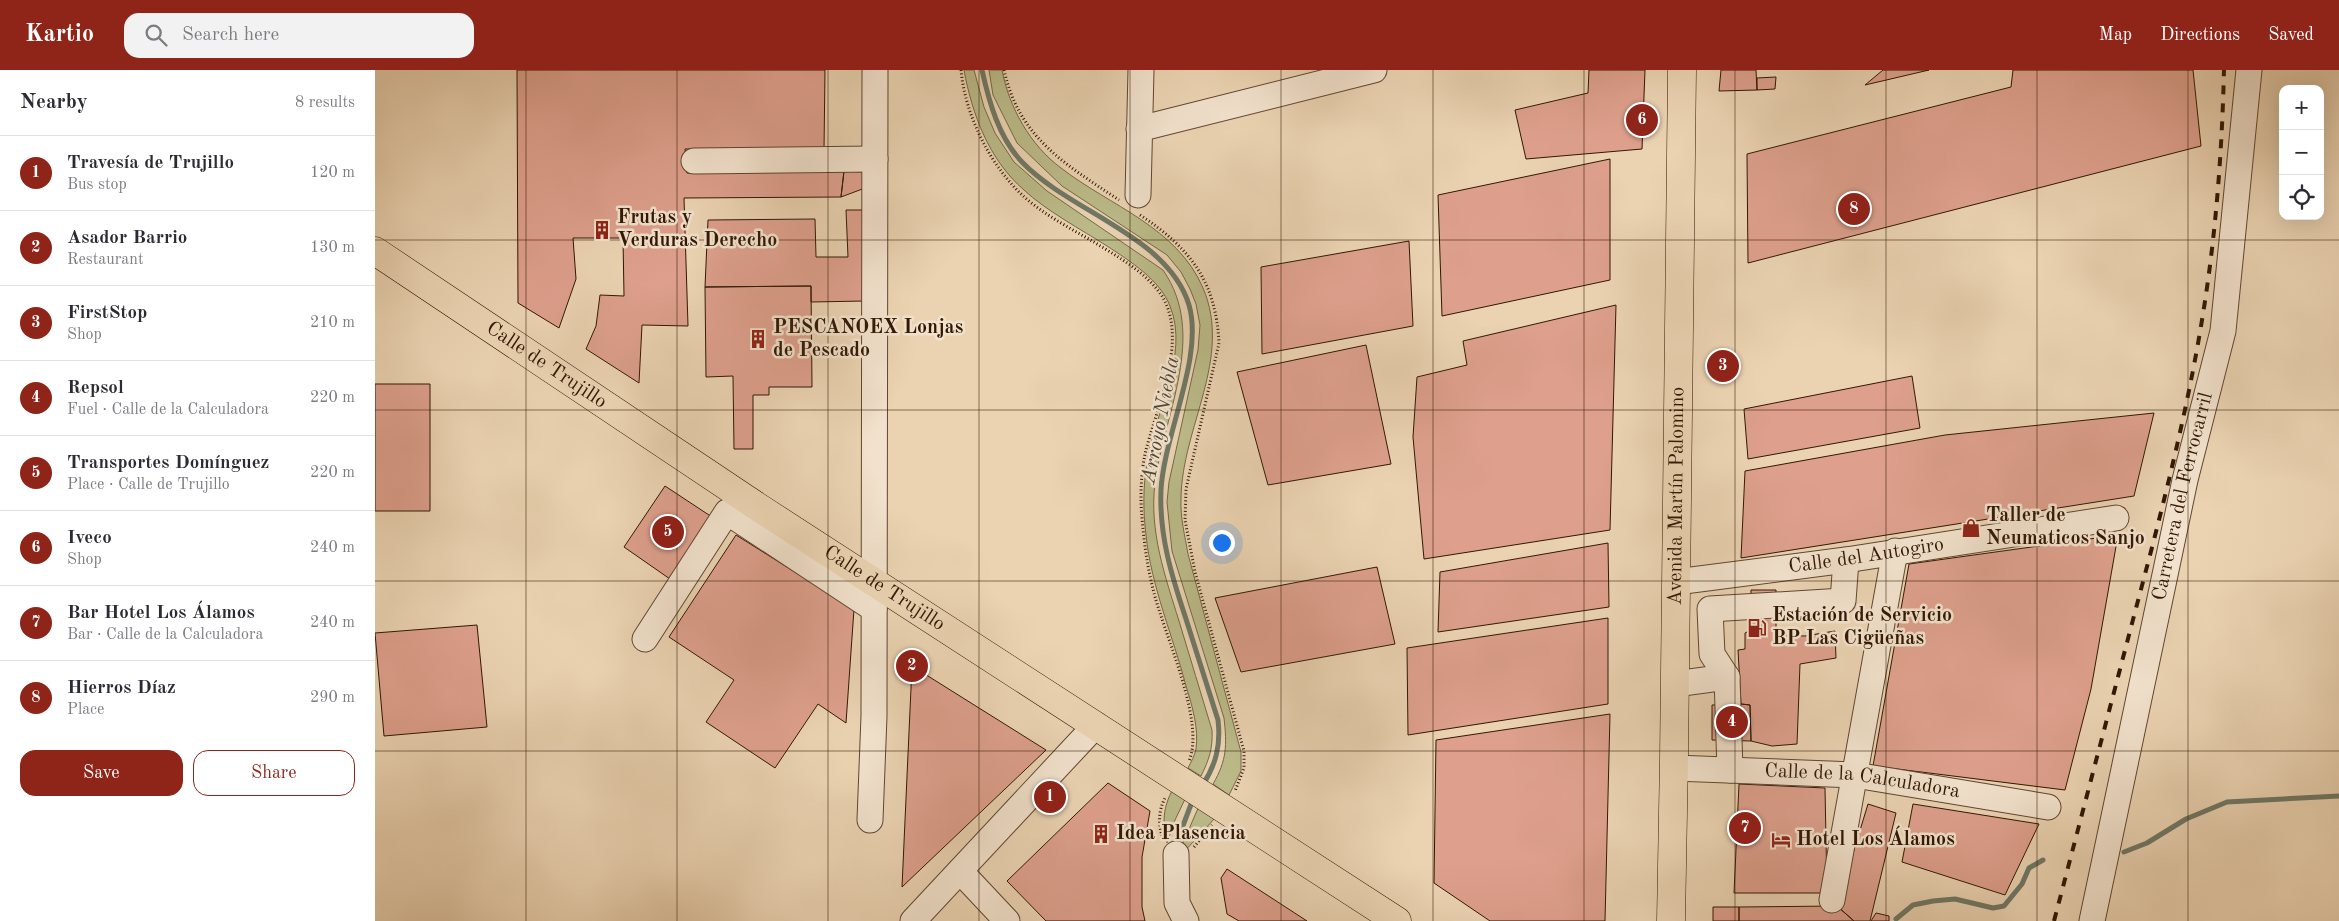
<!DOCTYPE html>
<html lang="en">
<head>
<meta charset="utf-8">
<style>
  body { margin:0; font-family:"Old Standard TT",serif; background:#f2f2f3; color:#2b2b33 }
  .controls { position:absolute; right:15px; top:15px; display:grid; overflow:hidden; border-radius:10px; box-shadow:0 5px 20px #0002 }
  .controls button { width:45px; height:45px; display:grid; place-items:center; padding:0; border:0; border-bottom:1px solid #e1e1e2; background:#fff; color:#2b2b33; font:25px sans-serif }
  .you { position:absolute; left:846px; top:472px; width:18px; height:18px; margin:-12px; border:4px solid #fff; border-radius:50%; background:#1a73e8; box-shadow:0 0 0 8px #1a73e833 }
  .badge { display:grid; place-items:center; width:32px; height:32px; border-radius:50%; background:#8f2418; color:#fff; font-size:16px; font-weight:700 }
  .pin { position:absolute; translate:-50% -50%; border:2px solid #fff; box-shadow:0 1px 5px #0006 }
  .list { margin:0; padding:0; list-style:none }
  h2 { display:flex; justify-content:space-between; align-items:center; height:65px; margin:0; padding:0 20px; font-size:21px }
  h2 small { font-size:16px; font-weight:400; color:#7c7c81 }
  .list li { display:grid; grid-template-columns:32px 1fr auto; gap:15px; align-items:center; box-sizing:border-box; height:75px; padding:0 20px; border-top:1px solid #e1e1e2 }
  .list b { display:block; font-size:19px; white-space:nowrap }
  .list p { margin:0; font-size:16px; white-space:nowrap; color:#7c7c81 }
  .list em { font-size:16px; font-style:normal; color:#7c7c81 }
  .actions { display:flex; gap:10px; padding:15px 20px }
  .actions a { flex:1; padding:11px 0; border:1px solid #8f2418; border-radius:15px; text-align:center; font-size:18px; color:#8f2418 }
  .actions .main { background:#8f2418; color:#fff }
  .icon { flex:none; width:28px; height:28px; fill:none; stroke:currentColor; stroke-width:2; stroke-linecap:round; stroke-linejoin:round }
  .map { position:relative; flex:none; width:1964px; height:851px; overflow:hidden }
  header { display:flex; align-items:center; gap:30px; box-sizing:border-box; height:70px; padding:0 25px; background:#8f2418; color:#fff }
  header strong { font-size:24px }
  nav { display:flex; gap:28px; margin-inline-start:auto; font-size:18px }
  .search { width:350px; height:45px; background:#f2f2f3; display:flex; align-items:center; gap:12px; box-sizing:border-box; padding:0 18px; border-radius:15px; color:#7c7c81; font-size:19px }
  main { display:flex }
  aside { flex:1; background:#fff }
  .map>svg:first-child { display:block }
</style>
</head>
<body>
<header>
<strong>Kartio</strong>
<div class="search"><svg class="icon" aria-label="search" viewBox="0 0 24 24"><circle cx="10" cy="10" r="6"/><path d="M15 15l6 6"/></svg>Search here</div>
<nav><a>Map</a><a>Directions</a><a>Saved</a></nav>
</header>
<main>
<aside>
<h2>Nearby<small>8 results</small></h2>
<ul class="list">
<li><span class="badge">1</span><div><b>Travesía de Trujillo</b><p>Bus stop</p></div><em>120 m</em></li>
<li><span class="badge">2</span><div><b>Asador Barrio</b><p>Restaurant</p></div><em>130 m</em></li>
<li><span class="badge">3</span><div><b>FirstStop</b><p>Shop</p></div><em>210 m</em></li>
<li><span class="badge">4</span><div><b>Repsol</b><p>Fuel · Calle de la Calculadora</p></div><em>220 m</em></li>
<li><span class="badge">5</span><div><b>Transportes Domínguez</b><p>Place · Calle de Trujillo</p></div><em>220 m</em></li>
<li><span class="badge">6</span><div><b>Iveco</b><p>Shop</p></div><em>240 m</em></li>
<li><span class="badge">7</span><div><b>Bar Hotel Los Álamos</b><p>Bar · Calle de la Calculadora</p></div><em>240 m</em></li>
<li><span class="badge">8</span><div><b>Hierros Díaz</b><p>Place</p></div><em>290 m</em></li>
</ul>
<div class="actions"><a class="main">Save</a><a>Share</a></div>
</aside>
<div class="map">
<svg width="1964" height="851" viewBox="0 0 1964 851">
  <rect width="100%" height="100%" fill="#ebd3b2"/>
  <filter id="stains"><feTurbulence type="fractalNoise" baseFrequency=".004" numOctaves="4"/><feColorMatrix values="0 0 0 0 .2 0 0 0 0 .09 0 0 0 0 .02 0 0 0 .5 -.17"/></filter>
  <radialGradient id="worn" r=".72"><stop offset=".6" stop-color="#630" stop-opacity="0"/><stop offset="1" stop-color="#630" stop-opacity=".3"/></radialGradient>
  <!-- green -->
  <path fill="#bbbb89" stroke="#766946" d="M589 0H599L609 37 620 63 639 92 672 121 788 200C833 265 789 343 780 413 774 461 790 506 804 551 815 587 826 624 837 660 838 678 834 690 826 706L813 698C816 692 820 685 821 679 824 659 817 635 811 616 798 566 776 516 771 465 768 441 768 416 772 393 779 344 815 285 795 236 785 210 755 191 732 176 707 160 670 140 649 120 614 90 597 44 589 0Z
    M614 0H627C634 37 655 75 686 98 735 136 802 157 828 218 858 288 807 357 806 428 805 447 810 466 813 484L866 682V701L854 725 838 714C852 690 852 675 849 648L797 481 792 432 794 412 823 280 825 255 821 234 815 219 806 202 792 185 687 116 642 73 618 25Z
    M798 719 811 727 800 750 792 773C787 753 788 737 798 719Z
    M824 736 841 747 808 783 804 782Z"/>
  <g fill="none" stroke-linecap="round" stroke-linejoin="round">
    <!-- stream -->
    <path stroke="#6f7866" stroke-width="5" d="M607 0C614 32 624 68 647 92 695 142 793 166 814 235 829 287 789 364 786 420 784 466 797 507 811 549 822 583 832 616 843 650 846 675 841 695 827 716
      M800 777 818 729
      M1749 782 1772 773 1811 749 1852 732 1964 726
      M1521 849 1538 835 1558 831 1580 829 1618 838 1629 836 1647 814 1654 798 1668 790"/>
  </g>
  <!-- building -->
  <path fill="#dea08d" stroke="#311704" d="M142 0H450L449 80 310 79 312 103 469 101 466 127 309 128 313 256 267 255 264 313 211 279 221 256 225 225 249 226 248 168H198L201 209 184 258 143 233Z
    M1214 0H1270L1267 79 1151 89 1140 40 1213 23Z
    M1346 0H1381L1382 20 1344 21Z
    M1508 0H1554L1490 15Z
    M1638 0H1818L1826 76 1373 193 1372 84 1636 17Z
    M1401 7 1400 19 1382 20V8Z
    M1235 89V210L1067 246 1063 125Z
    M469 101 490 102V118L466 127Z
    M471 140H489V231L436 232V216L330 217 333 150 440 149 441 187H473Z
    M1034 171 1038 256 887 284 886 197Z
    M436 216 437 317H394V325H378V379H359L358 306 331 307 330 217Z
    M1241 235 1235 460 1049 489 1038 367 1042 307 1092 295 1088 271Z
    M991 275 1016 394 893 415 862 302Z
    M1537 306 1545 358 1373 389 1369 339Z
    M0 314H55V441H0Z
    M1779 343 1759 426 1366 488 1370 401 1570 365Z
    M290 416 337 447 295 509 249 477Z
    M361 465 479 539 471 653 443 634 400 698 331 652 359 610 294 567Z
    M1743 465 1716 619 1690 720 1498 696 1534 494Z
    M1233 473 1234 537 1063 562 1065 502Z
    M1002 497 1020 574 866 602 840 528Z
    M1376 520H1401V565L1430 566 1460 561 1461 588 1425 594 1422 674 1397 676 1376 671 1375 635 1366 634 1363 580 1370 579V563L1376 560Z
    M1233 548V634L1033 665 1032 578Z
    M102 555 112 657 9 666 0 563Z
    M537 596 671 680 527 817Z
    M1366 634 1375 635 1376 671 1337 670V635Z
    M1235 644 1230 851H1115L1059 813 1061 670Z
    M733 713 775 741 767 787V837L770 851H671L632 811Z
    M1364 714 1450 718 1452 823H1359Z
    M1493 734 1521 743 1495 851H1479L1462 836Z
    M1538 734 1664 754 1630 825 1527 792Z
    M852 799 932 851H864L852 844 846 808Z
    M1462 836 1479 851H1364V837Z
    M1338 837H1364V851H1338Z
    M1501 843 1514 846V851H1496Z"/>
  <g fill="none" stroke-linecap="round" stroke-linejoin="round">
    <!-- minor casing -->
    <g stroke="#604630" stroke-width="27">
      <g id="minor">
        <path d="M764 59 999 0"/>
        <path d="M319 91 500 89"/>
        <path d="M763 125 766 0"/>
        <path id="s1" d="M1301 512 1471 490 1741 448"/>
        <path d="M270 569 352 442 499 539"/>
        <path d="M1352 607 1355 700"/>
        <path d="M1300 614 1352 607 1337 584 1335 539 1468 531 1471 490"/>
        <path id="s2" d="M1299 698 1480 705 1673 737"/>
        <path d="M495 750 499 646 500 0"/>
        <path d="M801 784 802 833 811 851"/>
        <path d="M585 801 632 851"/>
        <path d="M1457 830 1520 481"/>
        <path d="M538 851 721 655"/>
        <path id="s3" d="M1717 851 1810 410 1848 261 1874 0"/>
      </g>
    </g>
    <!-- major casing -->
    <g stroke="#311704" stroke-width="29">
      <g id="major">
        <path id="s4" d="M0 181 386 439 1022 851"/>
        <path id="s5" d="M1296 851 1299 688 1307 0"/>
      </g>
    </g>
    <!-- path -->
    <path stroke="#311704" stroke-width="3" stroke-dasharray="1 2.5" stroke-linecap="butt" d="M586 0C590 43 612 89 643 121 664 142 693 157 719 172 743 187 771 202 787 226 814 270 781 338 770 384 766 404 765 427 767 448 769 472 772 495 778 519 788 562 831 651 814 691
      M629 0C644 68 690 94 744 130
      M765 145C815 178 841 211 844 273L811 419 810 450 820 502 869 681V698L860 721
      M788 770C783 753 783 741 791 726
      M819 777 837 755"/>
    <!-- minor -->
    <use href="#minor" stroke="#f2e2cd" stroke-width="25"/>
    <!-- major -->
    <use href="#major" stroke="#ebd3b2" stroke-width="28"/>
    <!-- rail -->
    <path stroke="#311704" stroke-width="4" stroke-dasharray="9 9" stroke-linecap="butt" d="M1679 851C1706 748 1733 645 1760 542 1786 444 1812 344 1828 244 1841 163 1847 82 1849 0"/>
  </g>
  <!-- grid -->
  <path fill="none" stroke="#311704" stroke-width="1" stroke-opacity="0.55" d="M151 0V851M302 0V851M453 0V851M604 0V851M755 0V851M906 0V851M1058 0V851M1209 0V851M1360 0V851M1511 0V851M1662 0V851M1813 0V851M0 170H1964M0 340H1964M0 511H1964M0 681H1964"/>
  <!-- icons -->
  <defs>
    <g id="building-bare" transform="scale(1.5)"><path d="M-4-6H4V6H1V3H-1V6H-4ZM-2.5-4.3h1.7v1.8h-1.7ZM.8-4.3h1.7v1.8H.8ZM-2.5-1h1.7V.8h-1.7ZM.8-1h1.7V.8H.8Z" fill="#8f2418" stroke="#f2e2cd" stroke-width="2.5" paint-order="stroke"/></g>
    <g id="shop-bare" transform="scale(1.5)"><path d="M-5-2.5h2.3a2.7 3.5 0 0 1 5.4 0H5L5.5 6h-11ZM-1.5-2.5h3a1.5 2.3 0 0 0-3 0Z" fill="#8f2418" stroke="#f2e2cd" stroke-width="2.5" paint-order="stroke"/></g>
    <g id="fuel-bare" transform="scale(1.5)"><path d="M-5.5-6h7V0h2V4h1.3V-2.5L3-4.5l.8-.8L6-3V5H2.5V1h-1V6h-7ZM-4.2-4.7v3.2H.2V-4.7Z" fill="#8f2418" stroke="#f2e2cd" stroke-width="2.5" paint-order="stroke"/></g>
    <g id="hotel-bare" transform="scale(1.5)"><path d="M-6-4.5h1.5V1H6V5H4.5V3h-9V5H-6ZM-4 0a1.8 1.8 0 1 1 3.6 0ZM.5 0V-2.5h3Q6-2.5 6 0Z" fill="#8f2418" stroke="#f2e2cd" stroke-width="2.5" paint-order="stroke"/></g>
  </defs>
  <g fill-rule="evenodd">
    <use href="#building-bare" x="227" y="160"/>
    <use href="#building-bare" x="383" y="269"/>
    <use href="#shop-bare" x="1596" y="458"/>
    <use href="#fuel-bare" x="1382" y="558"/>
    <use href="#building-bare" x="726" y="764"/>
    <use href="#hotel-bare" x="1406" y="770"/>
  </g>
  <g text-anchor="middle" dominant-baseline="central" stroke-width="5" stroke-linejoin="round" paint-order="stroke">
    <!-- poi labels -->
    <g font-size="20" font-weight="bold" fill="#311704" stroke="#f2e2cd" text-anchor="start">
      <text x="242" y="148">Frutas y<tspan x="242" dy="23">Verduras Derecho</tspan></text>
      <text x="398" y="258">PESCANOEX Lonjas<tspan x="398" dy="23">de Pescado</tspan></text>
      <text x="1611" y="446">Taller de<tspan x="1611" dy="23">Neumaticos Sanjo</tspan></text>
      <text x="1397" y="546">Estación de Servicio<tspan x="1397" dy="23">BP Las Cigüeñas</tspan></text>
      <text x="741" y="764">Idea Plasencia</text>
      <text x="1421" y="770">Hotel Los Álamos</text>
    </g>
    <!-- street labels -->
    <g font-size="20" fill="#311704" stroke="#f2e2cd">
      <text stroke="none"><textPath href="#s4" startOffset="206">Calle de Trujillo</textPath></text>
      <text stroke="none"><textPath href="#s5" startOffset="425">Avenida Martín Palomino</textPath></text>
      <text stroke="none"><textPath href="#s3" startOffset="434">Carretera del Ferrocarril</textPath></text>
      <text stroke="none"><textPath href="#s1" startOffset="192">Calle del Autogiro</textPath></text>
      <text stroke="none"><textPath href="#s4" startOffset="611">Calle de Trujillo</textPath></text>
      <text stroke="none"><textPath href="#s2" startOffset="189">Calle de la Calculadora</textPath></text>
    </g>
    <!-- water labels -->
    <g font-size="21" font-style="italic" fill="#504735" stroke="#f2e2cd">
      <text transform="translate(786 350) rotate(-79)">Arroyo Niebla</text>
    </g>
  </g>
  <rect width="100%" height="100%" filter="url(#stains)"/>
  <rect width="100%" height="100%" fill="url(#worn)"/>
</svg>
<div class="controls">
<button>+</button>
<button>−</button>
<button><svg class="icon" aria-label="locate" viewBox="0 0 24 24"><circle cx="12" cy="12" r="6"/><path d="M12 2v4M12 18v4M2 12h4M18 12h4"/></svg></button>
</div>
<div class="you"></div>
<div class="pin badge" style="left:675px;top:727px">1</div>
<div class="pin badge" style="left:537px;top:596px">2</div>
<div class="pin badge" style="left:1348px;top:296px">3</div>
<div class="pin badge" style="left:1357px;top:652px">4</div>
<div class="pin badge" style="left:293px;top:462px">5</div>
<div class="pin badge" style="left:1267px;top:50px">6</div>
<div class="pin badge" style="left:1370px;top:758px">7</div>
<div class="pin badge" style="left:1479px;top:139px">8</div>
</div>
</main>
</body>
</html>
